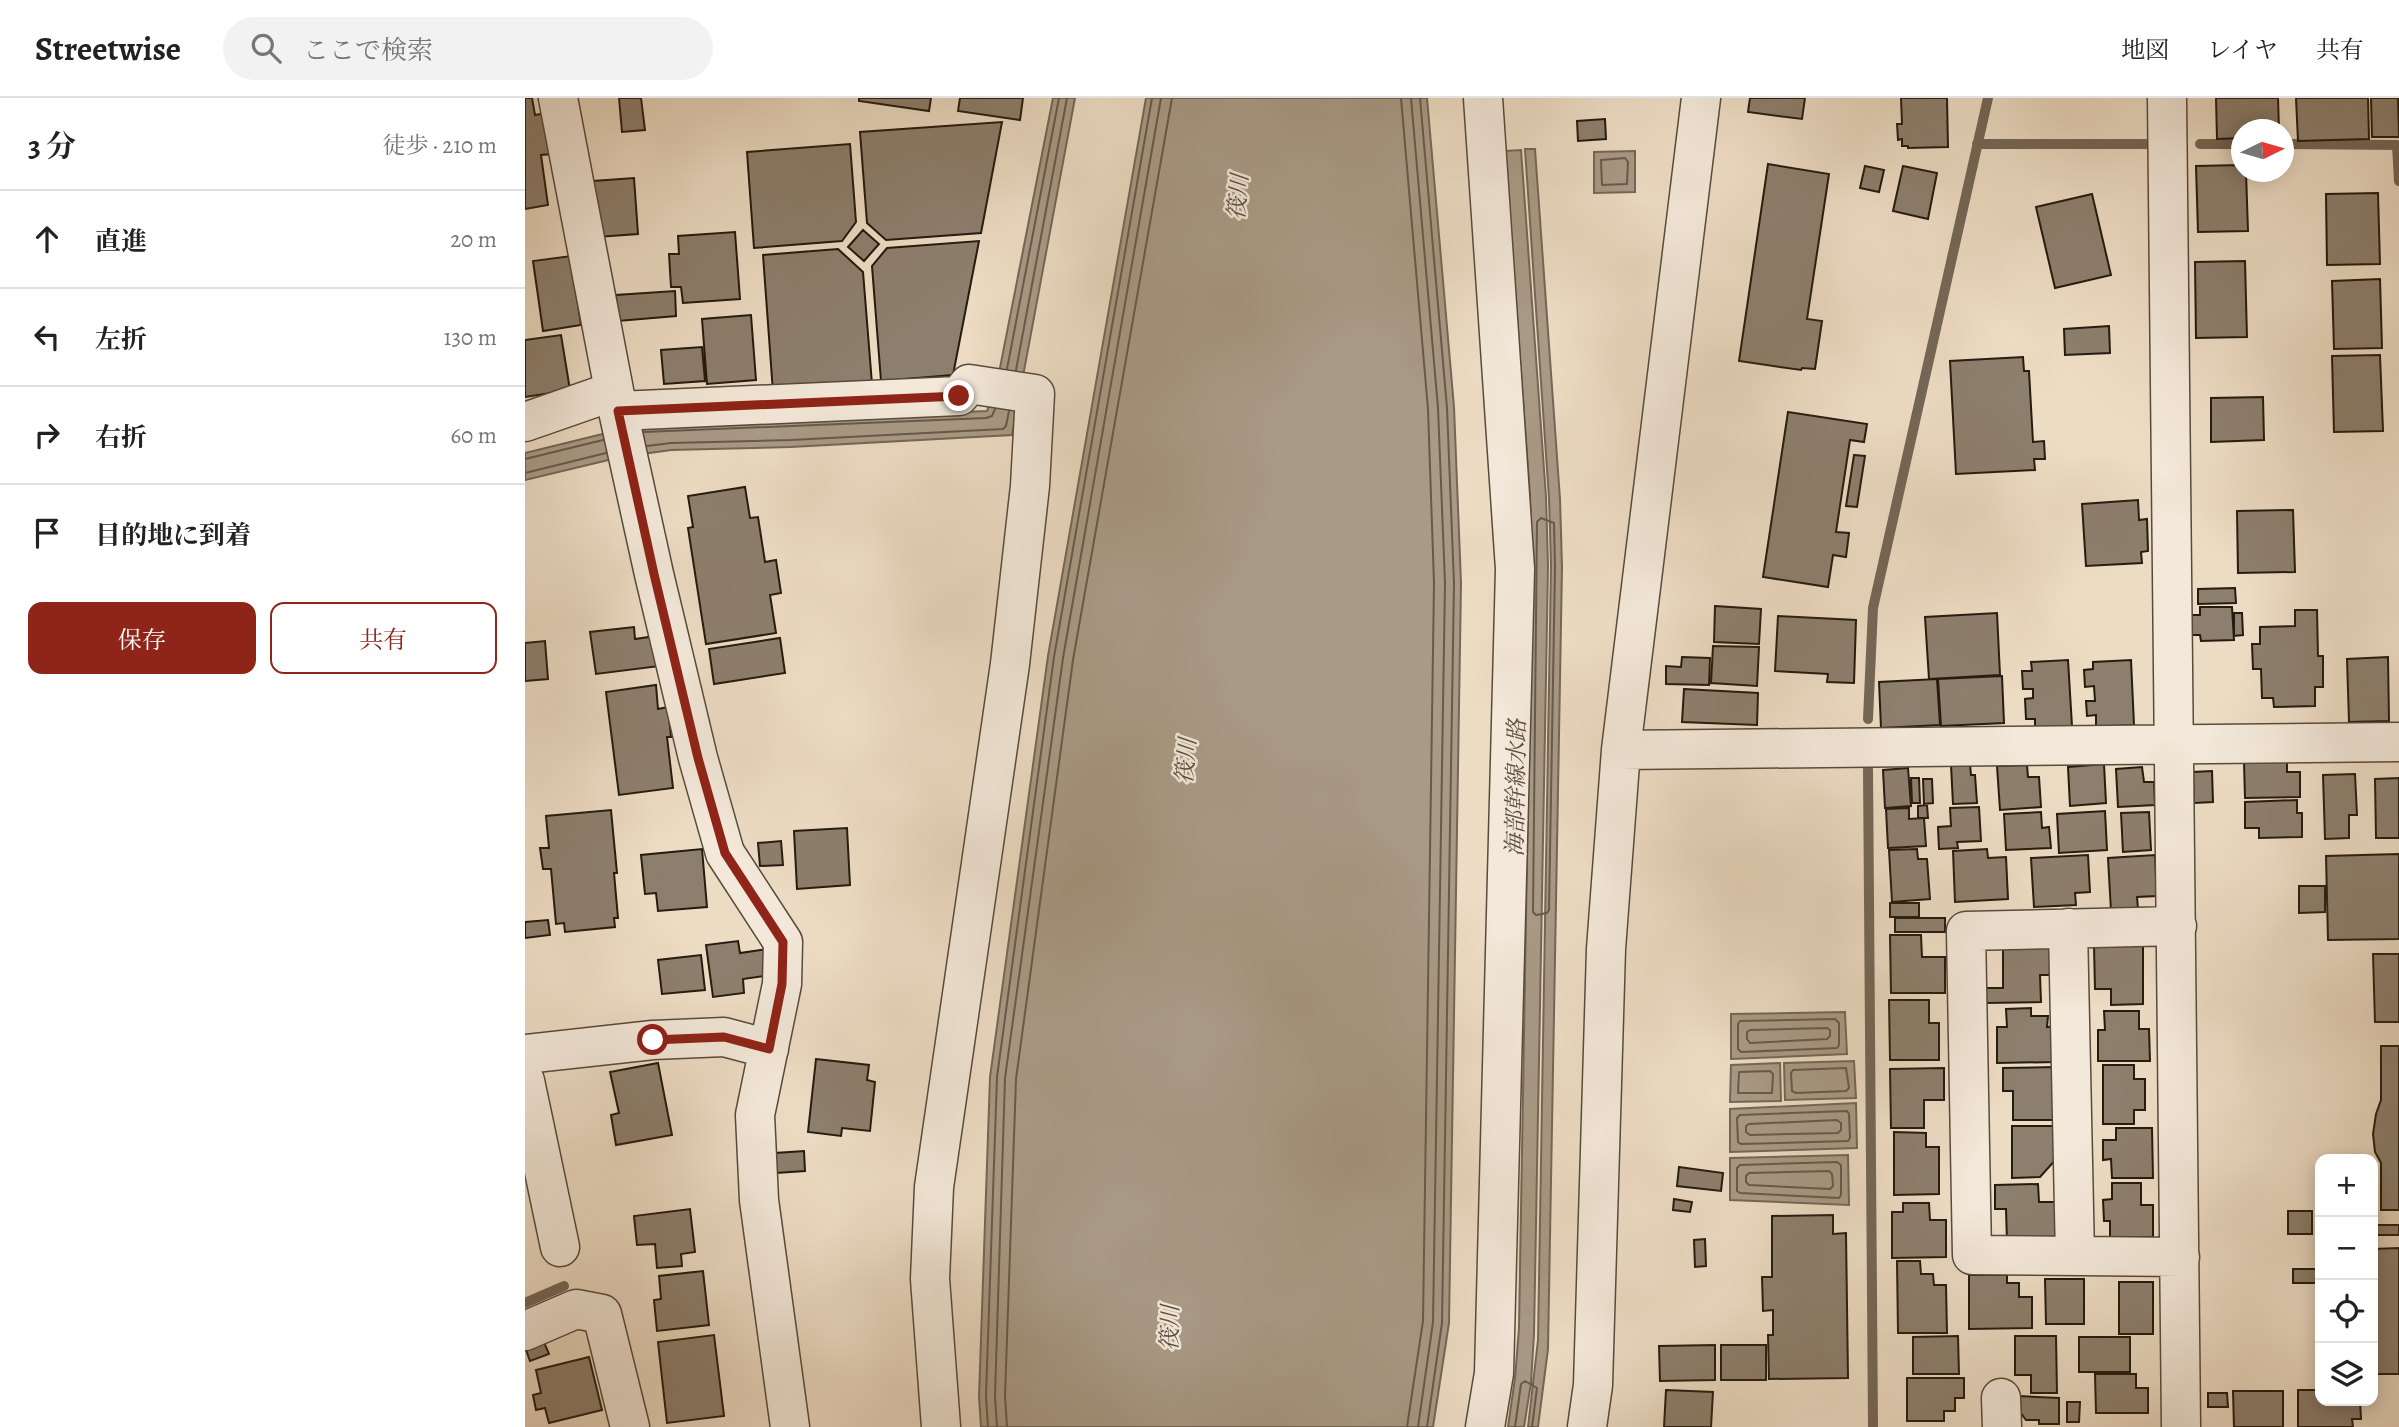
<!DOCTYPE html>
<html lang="ja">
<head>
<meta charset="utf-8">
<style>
  body { margin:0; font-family:Alegreya,"Noto Serif JP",serif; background:#f2f2f2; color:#222 }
  .controls { position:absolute; right:21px; bottom:21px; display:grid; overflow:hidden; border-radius:14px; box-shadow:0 4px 18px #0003 }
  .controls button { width:63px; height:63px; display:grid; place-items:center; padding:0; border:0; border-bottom:2px solid #e0e0e0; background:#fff; color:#222; font:35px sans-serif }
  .compass { position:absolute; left:1706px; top:21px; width:63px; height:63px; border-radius:50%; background:#fff; box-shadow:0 4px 18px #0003; rotate:85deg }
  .stop { position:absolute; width:21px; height:21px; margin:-16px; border:5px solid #8f2418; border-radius:50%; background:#fff }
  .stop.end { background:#8f2418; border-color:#fff; box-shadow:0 2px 7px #0008 }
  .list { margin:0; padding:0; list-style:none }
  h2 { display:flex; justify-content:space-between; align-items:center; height:91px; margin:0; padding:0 28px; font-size:30px }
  h2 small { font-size:23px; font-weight:400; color:#767676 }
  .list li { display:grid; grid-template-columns:46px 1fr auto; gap:21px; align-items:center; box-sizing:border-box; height:98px; padding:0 28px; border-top:2px solid #e0e0e0 }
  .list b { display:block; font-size:26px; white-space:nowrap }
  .list em { font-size:23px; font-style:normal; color:#767676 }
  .actions { display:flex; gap:14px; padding:21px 28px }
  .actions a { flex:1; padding:16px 0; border:2px solid #8f2418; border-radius:14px; text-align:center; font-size:24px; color:#8f2418 }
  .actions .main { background:#8f2418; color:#fff }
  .icon { flex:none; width:38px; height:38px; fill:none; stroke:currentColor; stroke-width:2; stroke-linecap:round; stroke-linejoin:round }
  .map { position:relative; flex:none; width:1874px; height:1329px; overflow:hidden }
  header { display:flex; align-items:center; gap:42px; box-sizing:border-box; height:98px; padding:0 35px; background:#fff; border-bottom:2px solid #e0e0e0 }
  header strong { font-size:33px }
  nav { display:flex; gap:38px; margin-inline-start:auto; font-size:24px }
  .search { width:490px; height:63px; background:#f2f2f2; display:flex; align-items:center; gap:18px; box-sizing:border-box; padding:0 24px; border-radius:38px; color:#767676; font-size:26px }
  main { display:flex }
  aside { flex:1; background:#fff }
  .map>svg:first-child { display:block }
</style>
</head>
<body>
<header>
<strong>Streetwise</strong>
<div class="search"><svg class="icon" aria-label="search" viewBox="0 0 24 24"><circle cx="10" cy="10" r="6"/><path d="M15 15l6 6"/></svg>ここで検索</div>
<nav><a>地図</a><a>レイヤ</a><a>共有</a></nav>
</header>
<main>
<aside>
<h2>3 分<small>徒歩 · 210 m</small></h2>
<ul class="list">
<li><svg class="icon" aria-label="ahead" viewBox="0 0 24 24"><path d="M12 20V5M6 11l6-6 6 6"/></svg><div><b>直進</b></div><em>20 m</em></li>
<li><svg class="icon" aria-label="left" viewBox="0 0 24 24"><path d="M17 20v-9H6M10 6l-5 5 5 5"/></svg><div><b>左折</b></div><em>130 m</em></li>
<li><svg class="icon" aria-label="right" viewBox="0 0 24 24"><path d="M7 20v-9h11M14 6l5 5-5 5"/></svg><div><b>右折</b></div><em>60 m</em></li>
<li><svg class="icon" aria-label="arrive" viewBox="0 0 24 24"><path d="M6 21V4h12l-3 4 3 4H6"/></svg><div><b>目的地に到着</b></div></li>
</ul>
<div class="actions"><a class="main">保存</a><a>共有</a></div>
</aside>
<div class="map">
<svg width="1874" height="1329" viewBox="0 0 1874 1329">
  <rect width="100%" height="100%" fill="#eddcc4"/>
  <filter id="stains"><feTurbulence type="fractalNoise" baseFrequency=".00286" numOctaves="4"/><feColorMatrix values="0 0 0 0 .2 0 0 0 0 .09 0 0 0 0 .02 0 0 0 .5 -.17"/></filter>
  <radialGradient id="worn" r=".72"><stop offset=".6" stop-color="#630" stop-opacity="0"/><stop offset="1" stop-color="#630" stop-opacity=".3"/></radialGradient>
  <!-- water -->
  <path fill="#a99a86" stroke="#746756" stroke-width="2" d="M528 0H550L487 337 266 349 146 352 96 359 0 382V355L110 328 462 313 472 285Z
    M621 0H902L929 309 936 485 924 1225 908 1329H456L454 1299 465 979 523 558Z
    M1000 51H1010L1035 401 1037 469 1023 1251 1013 1329H1003L1013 1242 1026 467 1024 400Z
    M996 52 1021 399 1023 468 1009 1236 1006 1285 999 1329H983L990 1280 994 1230 1007 468 1005 398 980 53Z
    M1110 53V94L1069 95V54Z
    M1320 914 1322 956 1206 961V916Z
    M1329 963 1331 1000 1260 1002 1259 965Z
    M1255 965 1256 1003 1205 1004 1206 967Z
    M1331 1005 1332 1050 1205 1054V1011Z
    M1323 1057 1324 1107 1205 1102V1060Z"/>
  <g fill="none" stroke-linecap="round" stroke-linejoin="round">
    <!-- shore -->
    <path stroke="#675a4a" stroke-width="2" d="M876 0 903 311 909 485 898 1223 882 1329
      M886 0 913 310 920 485 908 1224 893 1329
      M895 0 922 310 929 485 917 1225 902 1329
      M1100 60 1103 64 1102 86 1077 87 1076 62Z
      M482 271 534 0
      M491 272 542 0
      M119 334 461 320 467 318 470 311
      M122 348 146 345 266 342 478 331 481 328 484 313
      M0 361 78 342
      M0 375 81 355
      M1016 420 1029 425 1030 469 1024 812 1022 815 1011 817 1008 814 1012 424Z
      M1310 921 1314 925V947L1312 950 1216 954 1213 951V926L1215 923Z
      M1302 930 1305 932V938L1302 941 1225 945 1222 941V934L1225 932Z
      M1321 970 1324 990 1321 993 1271 995 1267 993 1266 975 1268 972Z
      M1245 973 1248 976 1247 995H1213L1214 974Z
      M1322 1013 1324 1016 1325 1040 1323 1043 1216 1046 1213 1044 1212 1020 1215 1017Z
      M1312 1022 1316 1025V1032L1313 1035 1225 1037 1221 1034V1028L1224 1026Z
      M1312 1064 1316 1067V1097L1314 1100 1215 1095 1212 1093V1070L1215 1067Z
      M1304 1073 1307 1076 1308 1088 1305 1091 1224 1087 1221 1084V1078L1224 1075Z
      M463 1329 461 1298 472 979 529 559 627 0
      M472 1329 470 1298 480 980 538 560 636 0
      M482 1329 480 1298 491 981 548 562 647 0
      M990 1329 996 1286 1000 1283 1012 1290 1007 1329"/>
    <!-- stream -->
    <path stroke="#746756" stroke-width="10" d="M1452 46H1624
      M1675 46H1716
      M1758 46 1872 47 1874 83
      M1343 621 1348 510 1463 0
      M1343 671 1348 1329
      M0 1205 39 1188"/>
  </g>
  <!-- building -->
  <path fill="#8d7f6d" stroke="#251b0f" stroke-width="2" d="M0 0H7L10 17 22 15 28 56 16 57 23 107 0 111Z
    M94 0H116L120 32 97 34Z
    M334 0H406L404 13 334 3Z
    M435 0H498L495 22 433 13Z
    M1225 0H1280L1277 21 1223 14Z
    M1376 0H1422L1423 49 1383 50V48H1377V41L1373 42 1372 26H1377Z
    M1691 0H1753L1754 32H1716V40L1692 41Z
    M1771 0H1843L1844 41 1773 43Z
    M1846 0H1873L1874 39H1847Z
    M1080 21 1081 41 1053 43 1052 23Z
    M477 24 456 135 361 142 342 125 335 34Z
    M325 46 331 124 317 143 229 150 222 54Z
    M1243 66 1304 76 1282 221 1297 223 1290 271 1277 270 1276 272 1214 263Z
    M1716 67V74H1721L1723 133 1673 134 1671 68Z
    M1340 68 1359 72 1354 94 1335 90Z
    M1378 68 1412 75 1403 121 1368 113Z
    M109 80 113 136 72 139 68 83Z
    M1853 95 1855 166 1802 167 1801 96Z
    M1567 96 1586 177 1530 190 1511 109Z
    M338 132 354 146 339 163 323 149Z
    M210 134 215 201 158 205 156 189H146L144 156H154L153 138Z
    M454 143 428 277 356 283 347 168 362 150Z
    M313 151 338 174 347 286 248 294 238 157Z
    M46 158 56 227 18 233 8 163Z
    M1720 163 1722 239 1671 240 1670 164Z
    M1855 181 1857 250 1809 251 1807 183Z
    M150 193 151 218 93 223 91 197Z
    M226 217 231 282 182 286 177 221Z
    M1584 228 1585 255 1540 257 1539 231Z
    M36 237 45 292 0 299V242Z
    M177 249 180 283 139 286 136 252Z
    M1855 257 1858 333 1809 334 1807 258Z
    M1498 259 1499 273H1504L1508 344 1519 343 1520 361H1509L1510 372 1431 376 1425 263Z
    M1738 299 1739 342 1686 344V300Z
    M1263 314 1342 326 1339 344 1325 342 1311 434 1324 435 1321 459 1308 457 1303 489 1238 479Z
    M1329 357 1340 358 1332 409 1321 408Z
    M220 389 225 420 233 419 240 464 251 462 256 495 245 497 251 535 181 546 163 430 168 429 163 398Z
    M1613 402 1614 422 1622 421 1623 453 1616 454 1617 465 1561 468 1557 406Z
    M1768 412 1770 474 1713 475 1712 413Z
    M1710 490 1711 505 1673 506V491Z
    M1190 508 1236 511 1234 546 1189 544Z
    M1675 509H1707L1709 542 1676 543 1675 537H1666V517H1675Z
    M1770 512H1792L1793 558H1798V589H1790V608L1749 609 1748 600H1737L1736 571H1728L1727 546H1735V529L1770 528Z
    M1472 515 1475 577 1404 581 1400 519Z
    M1709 515H1717L1718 537 1709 538Z
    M1253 518 1331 522 1329 585 1302 584 1303 576 1250 573Z
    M109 529 110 541 131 538 135 568 71 576 65 534Z
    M255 540 260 575 189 586 184 551Z
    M20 543 23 581 0 583V545Z
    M1188 548 1234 549 1232 588 1186 585Z
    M1157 559 1185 560 1184 587 1141 586V568L1156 569Z
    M1863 559 1864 623 1824 624 1822 561Z
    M1543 562 1547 628 1510 630V621H1501L1500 601 1508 600V591H1498L1497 573H1507L1506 564Z
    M1606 562 1609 627 1571 629V617L1562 618 1561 603H1570L1569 588 1560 589 1559 572 1568 571V564Z
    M1477 578 1479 625 1416 628 1413 581Z
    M1412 581 1415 627 1356 630 1354 584Z
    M131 587 133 611 143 609 146 639H142L148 690 94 697 81 594Z
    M1159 591 1233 595 1232 627 1157 624Z
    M1762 663V674H1775V699L1720 700 1719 664Z
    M1445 666 1446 677H1450L1452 705 1428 706 1426 667Z
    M1579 666 1581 705 1545 708 1543 669Z
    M1502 667 1503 679H1514L1516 709 1475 712 1472 668Z
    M1617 669 1619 684H1629L1630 707 1593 709 1591 671Z
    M1383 670 1386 708 1360 710 1358 672Z
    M1687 673 1688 704 1669 705 1668 674Z
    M1830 676 1832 717H1824V740L1800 741 1798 677Z
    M1386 680H1394L1395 705H1387Z
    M1874 680V740H1851L1850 681Z
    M1398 681H1407L1408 705 1399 706Z
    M1772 702V715H1777V739L1734 740V730H1720V704Z
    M1402 707 1403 720H1393V708Z
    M1454 709 1456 743 1432 744 1433 750 1414 751 1413 729 1426 728 1425 710Z
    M1384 710V721L1399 720 1401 748 1363 750 1361 711Z
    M86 712 92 775H89L93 820H89L90 829 40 834 39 825 31 826 26 771H18L15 750H24L21 718Z
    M1580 713 1582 752 1534 755 1532 716Z
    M1516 714 1517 730 1524 729 1526 750 1481 752 1479 716Z
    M1624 714 1626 752 1598 754 1596 715Z
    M322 730 325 787 272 791 269 733Z
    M256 743 258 767 235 768 233 745Z
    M177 751 182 809 133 813 131 795 120 796 116 757Z
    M1392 751 1393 761H1402L1405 801 1367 804 1364 752Z
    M1462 751 1463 760 1481 759 1483 801 1430 804 1428 753Z
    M1874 756V841L1803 842 1801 758Z
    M1563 757 1565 794 1550 795 1551 807 1509 809 1506 760Z
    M1630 757 1632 798 1612 799 1613 811 1586 813 1583 760Z
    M1774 788H1800V814L1774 815Z
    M1365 805H1394V819H1365Z
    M1370 820H1420V834H1370Z
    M23 822 25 837 0 840V824Z
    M1365 837H1396L1397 859H1420V895H1366Z
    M213 843 215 855 243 851 246 877 218 881 219 895 188 899 181 847Z
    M1618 847V906L1586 907V891H1570L1569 848Z
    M1478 848H1532V877H1515L1516 904 1461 905V890H1478Z
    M1848 856H1874V924H1850Z
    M176 857 180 892 137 896 133 862Z
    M1364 902H1404V925H1414V962H1365Z
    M1506 910V918H1523L1522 929 1531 928V964L1472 965V929H1482L1481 911Z
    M1579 913H1614V931H1624L1625 963H1573V932H1580Z
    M1856 948H1874V1112H1856V1065L1850 1054 1848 1036 1851 1016 1856 1002Z
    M291 961 344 967 342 982 350 984 345 1033 317 1030 316 1038 283 1034Z
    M133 965 147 1037 91 1047 86 1017 94 1015 85 974Z
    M1578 967H1609V981H1620V1012H1609V1026H1578Z
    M1532 969 1533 1022H1488V993H1478V970Z
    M1419 970V1002H1399V1030H1366L1365 971Z
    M1487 1028H1533L1534 1058 1515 1079 1487 1080Z
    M1591 1030H1627L1628 1080H1587L1586 1061 1578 1062V1042H1591Z
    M1369 1034 1401 1035V1049H1414V1096L1369 1097Z
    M279 1053 280 1073 251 1075 250 1055Z
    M1154 1069 1198 1075 1196 1093 1152 1088Z
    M1587 1085H1616V1107H1628V1139H1585V1123H1579L1578 1102 1587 1101Z
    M1513 1086 1514 1104H1530V1143L1482 1144 1481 1111H1470V1087Z
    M1149 1101 1167 1104 1165 1114 1148 1112Z
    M1378 1105H1404L1405 1122H1421V1159L1367 1160V1114H1378Z
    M165 1111 170 1154 156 1156 157 1168 132 1170 130 1146 112 1147 109 1118Z
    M1763 1113H1787V1136H1763Z
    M1308 1117V1136L1321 1135 1323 1280 1244 1281 1243 1237H1248V1212L1238 1213 1237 1179H1247V1118Z
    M1848 1127H1874V1137H1848Z
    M1180 1141 1181 1168 1170 1169 1169 1142Z
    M1874 1150V1276H1848V1151Z
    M1372 1163H1395L1396 1176H1408L1409 1187H1421L1422 1235H1373Z
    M1768 1171H1795V1185H1768Z
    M178 1173 184 1227 132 1233 129 1202 136 1201 134 1178Z
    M1444 1177H1482V1185H1494V1199H1507V1230L1444 1231Z
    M1520 1181H1559V1226H1521Z
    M1594 1184H1628V1236H1594Z
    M189 1237 199 1318 142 1325 133 1244Z
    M1433 1238 1434 1276H1388V1239Z
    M1490 1238H1531L1532 1295H1506V1277H1490Z
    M1554 1239H1605V1274H1554Z
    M18 1242 24 1256 5 1263 0 1249Z
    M1190 1247V1282L1135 1283 1134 1248Z
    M1196 1247H1241V1282H1196Z
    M64 1259 77 1312 24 1325 20 1310 11 1312 8 1297 16 1295 11 1272Z
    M1570 1276H1611V1290H1623V1315H1571Z
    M1382 1280H1439V1300H1430V1313H1419V1323H1382Z
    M1141 1292 1188 1294 1186 1329H1139Z
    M1773 1292H1795V1303H1835L1836 1321H1827L1828 1329H1773Z
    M1708 1293H1758V1329H1709Z
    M1683 1295H1702L1703 1309H1683Z
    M1494 1298 1534 1300V1326H1514V1322H1501L1495 1314Z
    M1542 1304H1555L1554 1324H1542Z"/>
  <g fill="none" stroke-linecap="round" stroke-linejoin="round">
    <!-- minor casing -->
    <g stroke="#574b3c" stroke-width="41">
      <path id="minor" d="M33 0 93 313 129 476 173 660 200 755 258 844 257 886 230 1017 234 1102 265 1329
        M958 0 990 471 969 1275 960 1329
        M1642 0 1656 1329
        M93 313 434 298 444 286 510 296 505 388 485 566 409 1089 405 1181 416 1329
        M0 324 89 293
        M1096 652 1874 644
        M1652 828 1441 833 1447 1157 1655 1159
        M1543 830 1550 1158
        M0 956 128 942 199 939 244 951
        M0 983 35 1149
        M0 1233 51 1211 77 1216 105 1329
        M1476 1300 1477 1329
        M1062 1329 1068 1287 1081 851 1096 652 1176 0"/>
    </g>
    <!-- minor -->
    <use href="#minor" stroke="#f3e8d9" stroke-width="38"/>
  </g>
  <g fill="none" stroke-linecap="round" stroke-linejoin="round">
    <!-- route -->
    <path stroke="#8f2418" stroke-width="9" d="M128 942 199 939 244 951 257 886 258 844 200 755 173 660 129 476 93 313 434 298"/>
  </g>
  <g text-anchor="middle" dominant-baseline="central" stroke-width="5" stroke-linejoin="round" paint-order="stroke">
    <!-- water labels -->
    <g font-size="23" font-style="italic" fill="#5a4e3f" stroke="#f3e8d9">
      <text transform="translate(713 99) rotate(-85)">筏川</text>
      <text transform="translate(661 663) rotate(-85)">筏川</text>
      <text transform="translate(991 690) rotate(-89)">海部幹線水路</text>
      <text transform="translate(645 1230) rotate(-89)">筏川</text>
    </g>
  </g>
  <rect width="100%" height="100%" filter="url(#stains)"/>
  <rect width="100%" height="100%" fill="url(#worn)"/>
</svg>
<div class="controls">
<button>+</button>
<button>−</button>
<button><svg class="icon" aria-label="locate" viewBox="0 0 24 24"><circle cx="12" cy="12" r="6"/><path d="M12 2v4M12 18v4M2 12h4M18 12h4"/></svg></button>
<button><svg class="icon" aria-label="layers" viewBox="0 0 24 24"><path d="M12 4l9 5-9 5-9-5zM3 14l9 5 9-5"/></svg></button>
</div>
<svg class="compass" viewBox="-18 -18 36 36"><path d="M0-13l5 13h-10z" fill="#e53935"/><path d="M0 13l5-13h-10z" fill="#767676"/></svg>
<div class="stop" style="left:128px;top:942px"></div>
<div class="stop end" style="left:434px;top:298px"></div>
</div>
</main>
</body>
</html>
